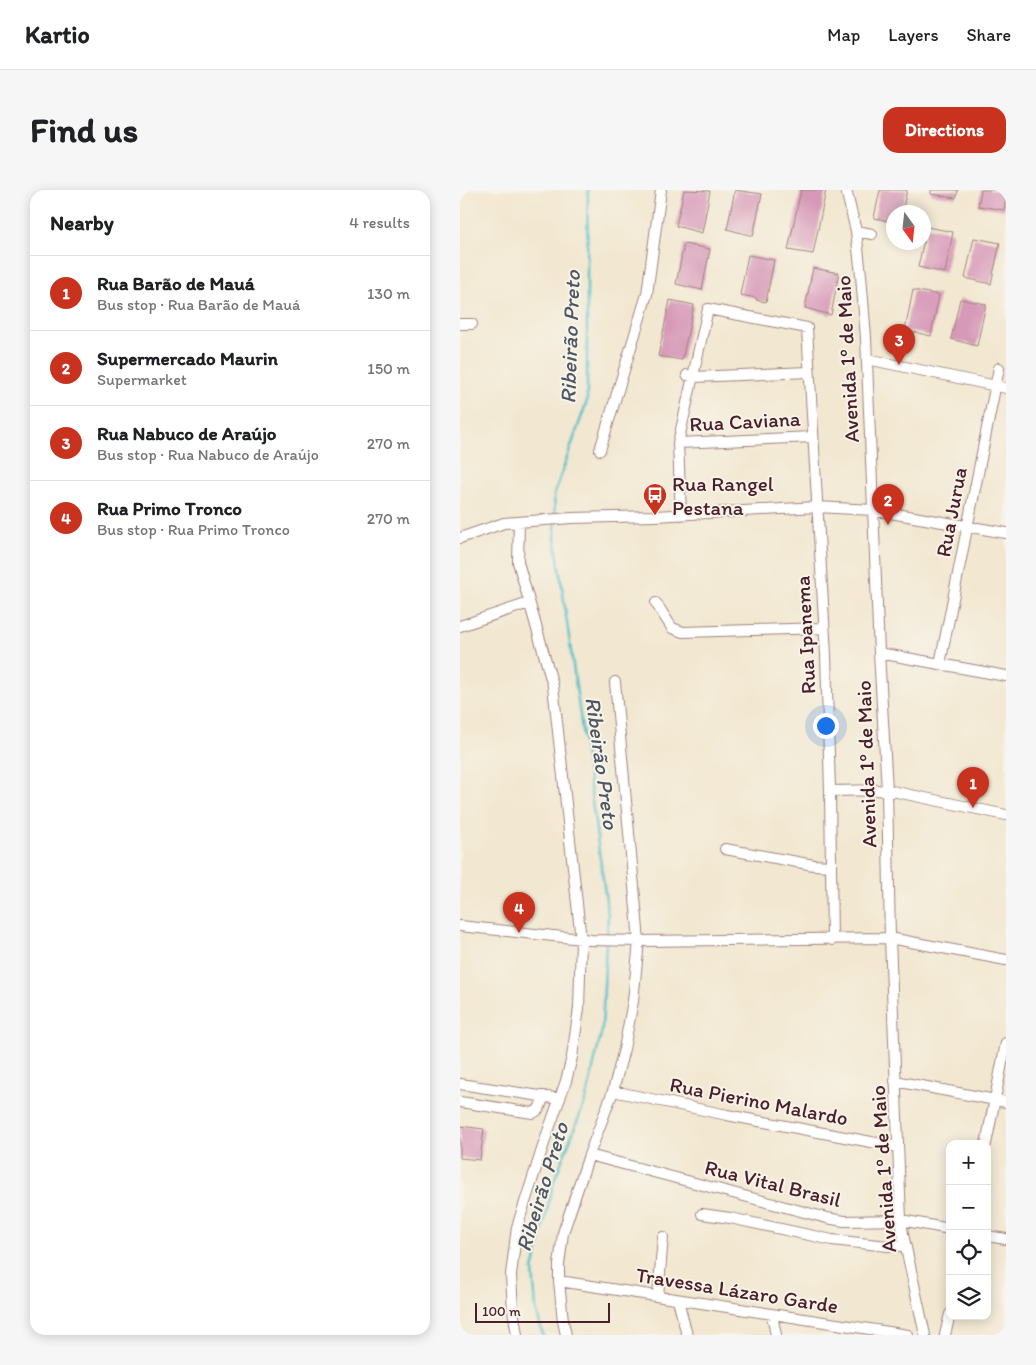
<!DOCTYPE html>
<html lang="en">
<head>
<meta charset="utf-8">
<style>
  body { margin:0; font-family:Itim,sans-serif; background:#f6f6f6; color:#202124 }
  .controls { position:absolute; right:15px; bottom:15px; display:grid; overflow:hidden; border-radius:10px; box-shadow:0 2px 12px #0003 }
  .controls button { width:45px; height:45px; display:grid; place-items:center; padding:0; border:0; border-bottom:1px solid #e0e0e0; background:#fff; color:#202124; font:25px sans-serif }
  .compass { position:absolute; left:426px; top:15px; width:45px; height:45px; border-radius:50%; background:#fff; box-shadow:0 2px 12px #0003; rotate:165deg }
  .scale { position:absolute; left:15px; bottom:12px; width:135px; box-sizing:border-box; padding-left:5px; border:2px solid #4a1f2b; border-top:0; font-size:14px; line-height:18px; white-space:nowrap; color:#4a1f2b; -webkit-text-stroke:4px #f7f3e8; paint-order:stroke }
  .you { position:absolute; left:365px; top:535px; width:18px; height:18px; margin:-12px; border:4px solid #fff; border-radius:50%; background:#1a73e8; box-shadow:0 0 0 8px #1a73e833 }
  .badge { display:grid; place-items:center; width:32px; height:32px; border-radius:50%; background:#c8321e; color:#fff; font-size:16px; font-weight:700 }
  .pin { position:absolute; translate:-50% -41px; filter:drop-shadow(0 1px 2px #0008) }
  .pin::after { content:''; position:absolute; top:26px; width:18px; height:15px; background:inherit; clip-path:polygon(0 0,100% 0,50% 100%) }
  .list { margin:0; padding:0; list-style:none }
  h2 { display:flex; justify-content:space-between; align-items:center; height:65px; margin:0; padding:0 20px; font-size:21px }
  h2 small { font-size:16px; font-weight:400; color:#757577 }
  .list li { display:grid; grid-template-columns:32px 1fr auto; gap:15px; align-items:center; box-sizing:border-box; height:75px; padding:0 20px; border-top:1px solid #e0e0e0 }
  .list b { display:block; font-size:19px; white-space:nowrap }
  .list p { margin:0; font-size:16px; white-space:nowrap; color:#757577 }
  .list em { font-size:16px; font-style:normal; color:#757577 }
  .icon { flex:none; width:28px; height:28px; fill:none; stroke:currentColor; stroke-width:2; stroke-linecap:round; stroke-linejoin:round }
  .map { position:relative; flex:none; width:546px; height:1145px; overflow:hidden; border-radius:15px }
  header { display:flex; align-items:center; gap:30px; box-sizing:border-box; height:70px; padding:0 25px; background:#fff; border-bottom:1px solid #e0e0e0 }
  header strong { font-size:24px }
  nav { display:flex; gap:28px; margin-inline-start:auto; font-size:18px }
  .intro { display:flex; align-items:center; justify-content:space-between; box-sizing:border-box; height:120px; padding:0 30px }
  h1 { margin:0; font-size:35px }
  .button { padding:12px 22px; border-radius:15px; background:#c8321e; color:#fff; font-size:18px; font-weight:700 }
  main { display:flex; gap:30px; padding:0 30px }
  aside { flex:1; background:#fff; border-radius:15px; box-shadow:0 2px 12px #0003 }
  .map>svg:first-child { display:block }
</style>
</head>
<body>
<header>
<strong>Kartio</strong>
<nav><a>Map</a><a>Layers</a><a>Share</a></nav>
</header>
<div class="intro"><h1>Find us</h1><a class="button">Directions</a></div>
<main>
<aside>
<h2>Nearby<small>4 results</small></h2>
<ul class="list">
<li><span class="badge">1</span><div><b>Rua Barão de Mauá</b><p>Bus stop · Rua Barão de Mauá</p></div><em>130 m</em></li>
<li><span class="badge">2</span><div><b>Supermercado Maurin</b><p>Supermarket</p></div><em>150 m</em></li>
<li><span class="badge">3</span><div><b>Rua Nabuco de Araújo</b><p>Bus stop · Rua Nabuco de Araújo</p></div><em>270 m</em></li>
<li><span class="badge">4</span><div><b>Rua Primo Tronco</b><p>Bus stop · Rua Primo Tronco</p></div><em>270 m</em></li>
</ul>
</aside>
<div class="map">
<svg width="546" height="1145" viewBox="0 0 546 1145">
  <rect width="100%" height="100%" fill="#f7f3e8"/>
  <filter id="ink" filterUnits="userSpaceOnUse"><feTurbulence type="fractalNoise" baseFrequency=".02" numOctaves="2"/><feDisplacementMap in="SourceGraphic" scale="10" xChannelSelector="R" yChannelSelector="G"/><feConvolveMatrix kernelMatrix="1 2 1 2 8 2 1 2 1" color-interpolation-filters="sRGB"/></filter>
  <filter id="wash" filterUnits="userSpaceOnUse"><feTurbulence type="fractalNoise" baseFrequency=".0096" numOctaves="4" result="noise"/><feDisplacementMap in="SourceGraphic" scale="20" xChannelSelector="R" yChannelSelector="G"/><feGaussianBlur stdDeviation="1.12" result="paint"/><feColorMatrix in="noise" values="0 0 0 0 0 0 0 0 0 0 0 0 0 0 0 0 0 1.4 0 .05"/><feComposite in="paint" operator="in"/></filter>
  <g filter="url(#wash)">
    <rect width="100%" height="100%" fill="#f2e7d0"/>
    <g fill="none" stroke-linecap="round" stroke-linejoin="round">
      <!-- stream -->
      <path stroke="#52bfca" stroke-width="2.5" d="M95 325 94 305 127 211V80L128 0
        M95 331V347L148 725 147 747
        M83 1145 76 1119 73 1080 94 991 126 909 142 840 146 752"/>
    </g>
    <g id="blocks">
      <!-- building -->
      <path fill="#d799b8" d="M224 0 250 1 242 43 216 36Z
        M275 0 302 4 293 46 267 39Z
        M341 0H366L353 64 328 60Z
        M420 0H447L442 22H434V32L414 28Z
        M471 0H498L496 8 471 4Z
        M521 0H546V8L544 20 518 16Z
        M467 37 493 42 485 83 458 77Z
        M514 48 540 53 531 94 505 88Z
        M224 54 250 59 242 100 216 94Z
        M288 65 314 70 306 112 296 110 297 108 280 105Z
        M353 78 379 83 371 125 345 118Z
        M453 100 479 105 471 146 445 140Z
        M500 109 526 114 517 156 491 149Z
        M210 110 234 115 222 170 198 166Z
        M0 936 24 939 20 970 0 968Z"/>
    </g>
  </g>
  <g filter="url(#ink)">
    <use href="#blocks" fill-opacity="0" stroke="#9e837e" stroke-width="1"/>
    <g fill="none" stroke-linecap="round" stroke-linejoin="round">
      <!-- minor casing -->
      <g stroke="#9e837e" stroke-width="12">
        <path id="minor" d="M386 0 396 41 401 85 406 148 419 463 427 600 430 748 441 1030 443 1044 465 1145
          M396 41 412 44
          M0 134H12
          M407 169 546 198
          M227 185 234 187 349 182
          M218 253 353 247
          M140 260 187 104 201 0
          M221 325 218 253 248 119 347 138 366 465 370 601 372 750
          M0 348 44 333 112 328 195 326 357 317 413 320 546 343
          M196 413 212 438 223 442 364 438
          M0 436 69 413
          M419 463 546 486
          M480 474 539 178
          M370 601 427 600 546 625
          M265 659 354 675 371 676
          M0 736 131 750 179 751 430 748 546 770
          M435 891 546 912
          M0 894 100 909
          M153 901 267 925 438 957
          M0 912 73 923C81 920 81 913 84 906
          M526 954 546 853
          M129 965 367 1028 384 1031 441 1030 490 1039
          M242 1024 270 1028 372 1050 428 1056H445
          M527 1046 546 1049
          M99 1091 448 1145
          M198 1106 203 1047
          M218 1110 227 1145
          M312 1125 316 1145
          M57 1145 53 1120 51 1085 57 1037 86 947 106 891 112 867 119 818 121 750 93 496 58 372 59 332
          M106 1145 103 1131 99 1091V1075L103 1043 129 965 153 901 164 859 173 811 179 751 155 492
          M485 1145 490 1124"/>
      </g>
      <!-- minor -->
      <use href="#minor" stroke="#fff" stroke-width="10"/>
    </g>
  </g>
  <!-- icons -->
  <defs>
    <g id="bus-pin" transform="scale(1.25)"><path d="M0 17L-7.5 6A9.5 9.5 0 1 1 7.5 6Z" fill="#c8321e" stroke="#f7f3e8"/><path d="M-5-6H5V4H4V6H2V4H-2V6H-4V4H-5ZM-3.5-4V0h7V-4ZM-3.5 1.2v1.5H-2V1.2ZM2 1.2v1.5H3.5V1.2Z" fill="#fff"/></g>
  </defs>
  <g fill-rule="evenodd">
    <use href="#bus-pin" x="195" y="305"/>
  </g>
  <g text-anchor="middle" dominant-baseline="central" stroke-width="4" stroke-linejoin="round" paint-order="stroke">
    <!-- street labels -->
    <g font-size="21" fill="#4a1f2b" stroke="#f7f3e8">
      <text transform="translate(387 169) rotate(-93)">Avenida 1º de Maio</text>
      <text transform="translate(285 231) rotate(-3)">Rua Caviana</text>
      <text transform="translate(491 322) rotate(-79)">Rua Jurua</text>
      <text transform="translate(345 445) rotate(-93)">Rua Ipanema</text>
      <text transform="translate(406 574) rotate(-92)">Avenida 1º de Maio</text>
      <text transform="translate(299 911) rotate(11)">Rua Pierino Malardo</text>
      <text transform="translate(423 979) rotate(-94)">Avenida 1º de Maio</text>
      <text transform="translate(313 993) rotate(14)">Rua Vital Brasil</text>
      <text transform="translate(277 1100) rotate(9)">Travessa Lázaro Garde</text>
    </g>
    <!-- poi labels -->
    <g font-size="21" fill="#4a1f2b" stroke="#f7f3e8" text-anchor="start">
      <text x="212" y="293">Rua Rangel<tspan x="212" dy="24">Pestana</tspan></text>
    </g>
    <!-- water labels -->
    <g font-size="22" font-style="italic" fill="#4d5763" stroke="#f7f3e8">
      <text transform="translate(110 147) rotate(-88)">Ribeirão Preto</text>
      <text transform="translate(142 573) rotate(82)">Ribeirão Preto</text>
      <text transform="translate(82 997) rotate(-73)">Ribeirão Preto</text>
    </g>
  </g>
</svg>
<div class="controls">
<button>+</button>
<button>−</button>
<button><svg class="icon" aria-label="locate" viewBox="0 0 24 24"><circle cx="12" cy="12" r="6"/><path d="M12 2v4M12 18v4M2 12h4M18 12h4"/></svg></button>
<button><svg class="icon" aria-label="layers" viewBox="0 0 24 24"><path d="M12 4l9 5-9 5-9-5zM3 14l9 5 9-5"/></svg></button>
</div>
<svg class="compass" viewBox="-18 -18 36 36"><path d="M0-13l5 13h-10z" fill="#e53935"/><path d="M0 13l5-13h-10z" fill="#757577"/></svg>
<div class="scale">100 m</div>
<div class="you"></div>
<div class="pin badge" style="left:513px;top:618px">1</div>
<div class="pin badge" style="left:428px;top:335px">2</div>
<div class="pin badge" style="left:439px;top:175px">3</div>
<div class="pin badge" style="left:59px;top:743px">4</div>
</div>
</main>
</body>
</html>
